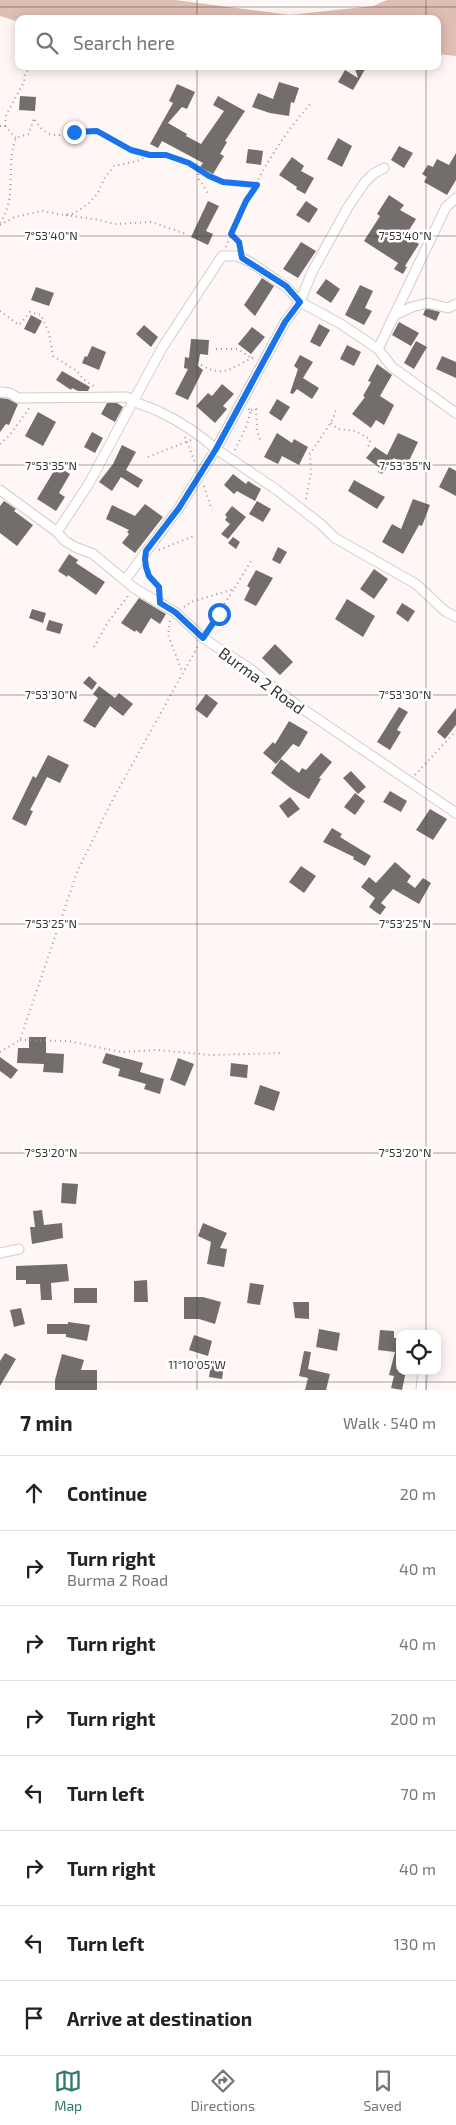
<!DOCTYPE html>
<html lang="en">
<head>
<meta charset="utf-8">
<style>
  body { margin:0; font-family:"Exo 2",sans-serif; background:#f2f2f2; color:#222 }
  .controls { position:absolute; right:15px; bottom:15px; display:grid; overflow:hidden; border-radius:10px; box-shadow:0 2px 12px #0003 }
  .controls button { width:45px; height:45px; display:grid; place-items:center; padding:0; border:0; border-bottom:1px solid #e0e0e0; background:#fff; color:#222; font:25px sans-serif }
  .stop { position:absolute; width:15px; height:15px; margin:-11px; border:4px solid #1a73e8; border-radius:50%; background:#fff }
  .stop.end { background:#1a73e8; border-color:#fff; box-shadow:0 1px 5px #0008 }
  .list { margin:0; padding:0; list-style:none }
  h2 { display:flex; justify-content:space-between; align-items:center; height:65px; margin:0; padding:0 20px; font-size:21px }
  h2 small { font-size:16px; font-weight:400; color:#767676 }
  .list li { display:grid; grid-template-columns:32px 1fr auto; gap:15px; align-items:center; box-sizing:border-box; height:75px; padding:0 20px; border-top:1px solid #e0e0e0 }
  .list b { display:block; font-size:19px; white-space:nowrap }
  .list p { margin:0; font-size:16px; white-space:nowrap; color:#767676 }
  .list em { font-size:16px; font-style:normal; color:#767676 }
  .icon { flex:none; width:28px; height:28px; fill:none; stroke:currentColor; stroke-width:2; stroke-linecap:round; stroke-linejoin:round }
  .map { position:relative; flex:none; width:456px; height:1390px; overflow:hidden }
  .search { position:absolute; background:#fff; box-shadow:0 2px 12px #0003; left:15px; right:15px; top:15px; height:55px; display:flex; align-items:center; gap:12px; box-sizing:border-box; padding:0 18px; border-radius:10px; color:#767676; font-size:19px }
  .sheet { height:665px; background:#fff }
  nav { display:flex; justify-content:space-around; align-items:center; box-sizing:border-box; height:70px; border-top:1px solid #e0e0e0; background:#fff; font-size:14px; color:#767676 }
  nav a { display:grid; justify-items:center; gap:2px }
  nav .on { color:#31776b }
  .map>svg:first-child { display:block }
</style>
</head>
<body>
<div class="map">
<svg width="456" height="1390" viewBox="0 0 456 1390">
  <rect width="100%" height="100%" fill="#fef7f5"/>
  <!-- green -->
  <path fill="#dfbeb3" d="M0 0H175L290 15 373 6 387 0H456V56L437 54V19H19V22L0 16Z"/>
  <!-- building -->
  <path fill="#736e6c" d="M354 66H367L353 90 338 82 345 70 358 78Z
    M279 82 299 88 294 103 291 102 289 116 270 113 252 107 258 93 273 99Z
    M177 84 195 92 187 109 182 107 168 123 187 134 186 136 201 144 224 111 213 105 218 96 245 111 225 141 227 142 220 154 224 156 213 174 200 167 203 163 162 141 158 148 150 144 173 103 169 101Z
    M20 96 36 97 35 111 19 110Z
    M338 138 352 146 342 167 327 159Z
    M399 146 413 153 404 168 391 160Z
    M248 149 263 151 261 165 246 163Z
    M456 153V180L447 195 424 182 427 177 422 174 428 165 433 167 437 159 449 165Z
    M292 157 304 166 301 171 314 178 305 194 296 189 297 187 279 175Z
    M389 195 404 205 400 210 416 219 406 235 419 244 405 266 407 267 403 274 394 269 398 263 364 241 380 216 377 214Z
    M208 201 219 206 206 231 213 234 208 245 191 237Z
    M306 201 318 209 309 223 296 215Z
    M301 242 316 251 298 278 283 269Z
    M262 278 274 286 255 316 244 305Z
    M326 279 340 289 331 303 316 293Z
    M360 285 373 291 365 308 372 311 364 325 345 315Z
    M36 287 54 293 49 306 31 300Z
    M428 309 440 312 436 321 423 315 425 310Z
    M31 315 42 321 35 334 24 329Z
    M399 322 419 333 411 346 392 335Z
    M319 324 330 330 320 347 310 342Z
    M144 325 158 337 151 347 136 334Z
    M252 327 265 337 251 354 238 344Z
    M191 339 209 340 208 355 200 354 198 366 203 370 188 400 175 394 188 369 184 368 185 357 189 358Z
    M416 341 427 347 414 369 404 363Z
    M347 345 361 352 354 366 340 359Z
    M92 346 106 352 99 370 82 363 85 356 87 357Z
    M300 355 313 362 303 378 319 388 312 399 297 389 293 394 290 393 298 369 294 366Z
    M442 356 456 362V378L436 369Z
    M377 364 392 375 380 396 394 405 384 425 376 420 371 428 352 414 365 397 363 396 371 382 368 381Z
    M62 371 90 387 88 391H78L72 388 71 390 56 380Z
    M222 384 234 394 223 406 227 409 215 423 196 406 208 393 212 396Z
    M0 398 8 399 18 404 9 425 6 424 0 432Z
    M277 399 290 407 281 421 269 413Z
    M107 403H117L123 407 115 422 101 414Z
    M38 412 56 422 43 446 25 436Z
    M92 432 103 438 95 453 84 447Z
    M277 433 292 443 294 439 308 447 299 465 282 456 278 464 264 457Z
    M398 433 418 442 407 465 394 458 382 474 378 472 380 468 366 458 375 447 387 455Z
    M122 445 136 452 126 470 143 480 138 488 121 477 112 491 99 482 113 464Z
    M57 466 70 474 59 493 65 497 56 511 37 499Z
    M449 467 456 471V496L439 487Z
    M233 474 246 484 248 481 261 489 255 501 237 491 234 494 224 485Z
    M354 480 385 497 377 509 348 491Z
    M413 499 430 505 422 526 419 525 403 554 382 542 392 524 401 529Z
    M4 501 16 509 14 511 33 525 17 546 0 533V506Z
    M257 501 271 509 263 522 249 514Z
    M145 504 163 517 135 553 122 543 129 534 127 532 129 530 106 519 112 505 135 516Z
    M232 506 246 517 228 539 221 534 230 524 225 520 227 517 225 515Z
    M233 537 240 542 236 549 228 543Z
    M278 547 287 552 280 564 272 560Z
    M69 554 78 560 76 563 105 582 96 595 68 575 67 577 58 571Z
    M374 569 388 579 374 599 360 589Z
    M256 570 273 578 256 606 244 600 250 588 247 586Z
    M139 598 166 614 160 624 151 618 141 634 136 630 135 632 121 623Z
    M347 599 375 616 363 637 335 619Z
    M402 603 415 611 408 622 396 613Z
    M32 609 46 613 43 623 29 618Z
    M49 620 63 624 60 634 46 630Z
    M275 644 293 662 280 675 262 658Z
    M89 676 97 683 92 690 83 683Z
    M99 686 115 698 119 693 133 704 123 716 110 706 95 728 83 721 98 698 93 694Z
    M206 694 218 703 207 718 195 709Z
    M399 707 408 712 397 730 401 732 390 750 377 742Z
    M456 708V725L445 739 437 732Z
    M289 721 308 732 299 747 293 744 276 764 263 753 273 742 275 744Z
    M321 753 332 762 319 778 321 779 309 799 292 789 271 773 281 759 299 773 302 768 306 770Z
    M48 755 69 765 60 783 47 777 30 810 33 811 26 826 12 819 33 776 36 778Z
    M351 771 366 787 358 794 343 778Z
    M390 791 407 801 401 812 383 802Z
    M355 793 365 801 355 815 344 807Z
    M290 797 300 809 288 818 279 806Z
    M430 809 447 819 433 840 416 830Z
    M332 828 342 834 340 837 371 856 365 866 353 859 354 857 323 842Z
    M395 862 411 876 407 882 415 888 423 878 431 883 419 904 393 889 381 903 386 907 380 915 369 907 375 898 361 887 369 877 376 883Z
    M301 866 316 876 304 893 289 882Z
    M29 1037H46V1053L64 1054 63 1073 43 1072 44 1064 17 1063 18 1048H29Z
    M106 1053 143 1063 140 1072 164 1079 160 1094 144 1089 146 1084 118 1076 120 1069 102 1063Z
    M0 1057 18 1070 11 1079 0 1071Z
    M178 1058 194 1064 185 1086 170 1080Z
    M231 1063 248 1065 247 1078 230 1076Z
    M260 1085 280 1092 274 1111 254 1104Z
    M62 1183 78 1184 76 1204 61 1203Z
    M42 1210 44 1225 62 1223 63 1238 32 1244 30 1227H35L33 1211Z
    M203 1223 227 1233 220 1248 227 1249 224 1267 207 1264 211 1242 198 1236Z
    M67 1264 69 1281 51 1283 52 1300H41L40 1284H26V1280H16V1266Z
    M147 1280 148 1302H134V1281Z
    M250 1283 264 1285 260 1305 247 1303Z
    M74 1288H97V1303H74Z
    M184 1297H203L221 1302 215 1324 199 1319H184Z
    M293 1302H309V1319L295 1318Z
    M21 1308 25 1324 14 1327 10 1310Z
    M68 1322 90 1325 87 1341 66 1337V1334H47V1324H68Z
    M319 1329 340 1333 337 1351 316 1347Z
    M380 1330 394 1331V1338H400V1371H406L402 1390 391 1388 394 1376 389 1375 395 1352 378 1350Z
    M194 1335 212 1341 208 1356 189 1350Z
    M304 1351 311 1352 308 1369 330 1374 326 1390H305L308 1378 299 1376Z
    M5 1353 16 1359 0 1386V1361Z
    M62 1354 84 1360 81 1370H97V1390H55V1380Z
    M211 1363 224 1365 222 1379 209 1377Z"/>
  <g fill="none" stroke-linecap="round" stroke-linejoin="round">
    <!-- street casing -->
    <g stroke="#d3ccca" stroke-width="11">
      <path id="street" d="M395 315 412 307 428 303 448 308 456 304
        M378 349 446 207 456 198
        M0 392 10 393 18 398 127 397C137 405 149 406 160 412 179 421 200 435 216 449L285 322 300 302 312 272 348 207 365 182 373 174 384 168
        M0 490 57 532 65 541 75 547 93 554 134 588 175 612 203 638 249 668 297 705 456 813
        M57 532 88 485 162 348 222 256H237L250 262 286 287 300 302 341 324 378 349 392 367 456 413
        M125 580 179 508 216 449 277 490 323 526 335 538 416 584 445 611 456 617
        M0 1253 19 1249
        M421 1390 423 1371"/>
    </g>
    <!-- path -->
    <path stroke="#9e9998" stroke-width="2" stroke-dasharray="1 4" stroke-linecap="butt" d="M0 126H5L16 138
      M5 126 6 115 24 82 25 74 31 66
      M198 169 199 179 209 195
      M66 215 99 220 115 224 151 222 186 234
      M0 223C18 197 5 166 16 138L29 134 34 118C52 151 72 125 97 131 110 133 119 145 131 150 137 152 143 152 150 155
      M0 225 15 217 42 211 64 215 73 214 88 204 98 193 104 179 114 166 137 161 150 155H166L189 163 209 176 223 182 257 185
      M231 234 239 242 240 248
      M226 247C248 195 274 144 312 102
      M0 311 19 325 30 312 41 315 49 333 53 356 77 371 83 379 95 387
      M216 349H238L251 358
      M201 365C224 378 231 368 252 358L254 359
      M251 410 256 409 257 431 261 442
      M331 423 338 429 355 431 370 439V443L366 450
      M185 437 196 465
      M0 444 10 435 30 407
      M235 450 247 425 251 410 248 409
      M148 457 191 440
      M204 486 212 510
      M306 499 311 473 310 454 333 419 336 409
      M159 550 196 535
      M146 568C149 577 159 583 159 592
      M184 607 191 602 234 589 251 561
      M170 621 168 635 182 671
      M208 629 234 589
      M94 647 108 622 128 596
      M415 775 456 731
      M20 1040 68 1041 121 1052 157 1050 211 1055 283 1053
      M0 1052 20 1040 77 872 113 799 198 646"/>
    <!-- street -->
    <use href="#street" stroke="#fff" stroke-width="9"/>
  </g>
  <g fill="none" stroke-linecap="round" stroke-linejoin="round">
    <!-- route -->
    <path stroke="#1a73e8" stroke-width="6" d="M74 132 97 131 131 150 150 155H166L189 163 209 176 223 182 257 185 246 201 231 234 239 242 242 258 286 286 300 302 285 322 216 449 179 508 146 551 145 559 146 567 149 576 159 587 160 603 175 612 203 638 219 614"/>
  </g>
  <!-- ticks -->
  <path fill="none" stroke="#353232" stroke-width="1" stroke-opacity="0.45" d="M197 0V19M426 0V19M0 7H456M197 66V1390M426 66V1334M0 236H456M0 465H456M0 695H456M0 924H456M0 1153H456M426 1371V1390M0 1382H456"/>
  <g text-anchor="middle" dominant-baseline="central" stroke-width="5" stroke-linejoin="round" paint-order="stroke">
    <!-- street labels -->
    <g font-size="16" fill="#353232" stroke="#fff">
      <text transform="translate(262 680) rotate(36)">Burma 2 Road</text>
    </g>
  </g>
  <g font-size="12" text-anchor="middle" fill="#353232" stroke="#fff" stroke-width="5" stroke-linejoin="round" paint-order="stroke">
    <text x="51" y="240">7°53'40"N</text>
    <text x="405" y="240">7°53'40"N</text>
    <text x="51" y="470">7°53'35"N</text>
    <text x="405" y="470">7°53'35"N</text>
    <text x="51" y="699">7°53'30"N</text>
    <text x="405" y="699">7°53'30"N</text>
    <text x="51" y="928">7°53'25"N</text>
    <text x="405" y="928">7°53'25"N</text>
    <text x="51" y="1157">7°53'20"N</text>
    <text x="405" y="1157">7°53'20"N</text>
    <text x="197" y="1369">11°10'05"W</text>
  </g>
</svg>
<div class="controls">
<button><svg class="icon" aria-label="locate" viewBox="0 0 24 24"><circle cx="12" cy="12" r="6"/><path d="M12 2v4M12 18v4M2 12h4M18 12h4"/></svg></button>
</div>
<div class="stop" style="left:219px;top:614px"></div>
<div class="stop end" style="left:74px;top:132px"></div>
<div class="search"><svg class="icon" aria-label="search" viewBox="0 0 24 24"><circle cx="10" cy="10" r="6"/><path d="M15 15l6 6"/></svg>Search here</div>
</div>
<section class="sheet">
<h2>7 min<small>Walk · 540 m</small></h2>
<ul class="list">
<li><svg class="icon" aria-label="ahead" viewBox="0 0 24 24"><path d="M12 20V5M6 11l6-6 6 6"/></svg><div><b>Continue</b></div><em>20 m</em></li>
<li><svg class="icon" aria-label="right" viewBox="0 0 24 24"><path d="M7 20v-9h11M14 6l5 5-5 5"/></svg><div><b>Turn right</b><p>Burma 2 Road</p></div><em>40 m</em></li>
<li><svg class="icon" aria-label="right" viewBox="0 0 24 24"><path d="M7 20v-9h11M14 6l5 5-5 5"/></svg><div><b>Turn right</b></div><em>40 m</em></li>
<li><svg class="icon" aria-label="right" viewBox="0 0 24 24"><path d="M7 20v-9h11M14 6l5 5-5 5"/></svg><div><b>Turn right</b></div><em>200 m</em></li>
<li><svg class="icon" aria-label="left" viewBox="0 0 24 24"><path d="M17 20v-9H6M10 6l-5 5 5 5"/></svg><div><b>Turn left</b></div><em>70 m</em></li>
<li><svg class="icon" aria-label="right" viewBox="0 0 24 24"><path d="M7 20v-9h11M14 6l5 5-5 5"/></svg><div><b>Turn right</b></div><em>40 m</em></li>
<li><svg class="icon" aria-label="left" viewBox="0 0 24 24"><path d="M17 20v-9H6M10 6l-5 5 5 5"/></svg><div><b>Turn left</b></div><em>130 m</em></li>
<li><svg class="icon" aria-label="arrive" viewBox="0 0 24 24"><path d="M6 21V4h12l-3 4 3 4H6"/></svg><div><b>Arrive at destination</b></div></li>
</ul>
</section>
<nav>
<a class="on"><svg class="icon" aria-label="map" viewBox="0 0 24 24"><path d="M3 6l6-2 6 2 6-2v14l-6 2-6-2-6 2zM9 4v14M15 6v14"/></svg>Map</a>
<a><svg class="icon" aria-label="directions" viewBox="0 0 24 24"><path d="M12 3l9 9-9 9-9-9zM9 14v-3h6M13 9l2 2-2 2"/></svg>Directions</a>
<a><svg class="icon" aria-label="saved" viewBox="0 0 24 24"><path d="M7 4h10v16l-5-4-5 4z"/></svg>Saved</a>
</nav>
</body>
</html>
